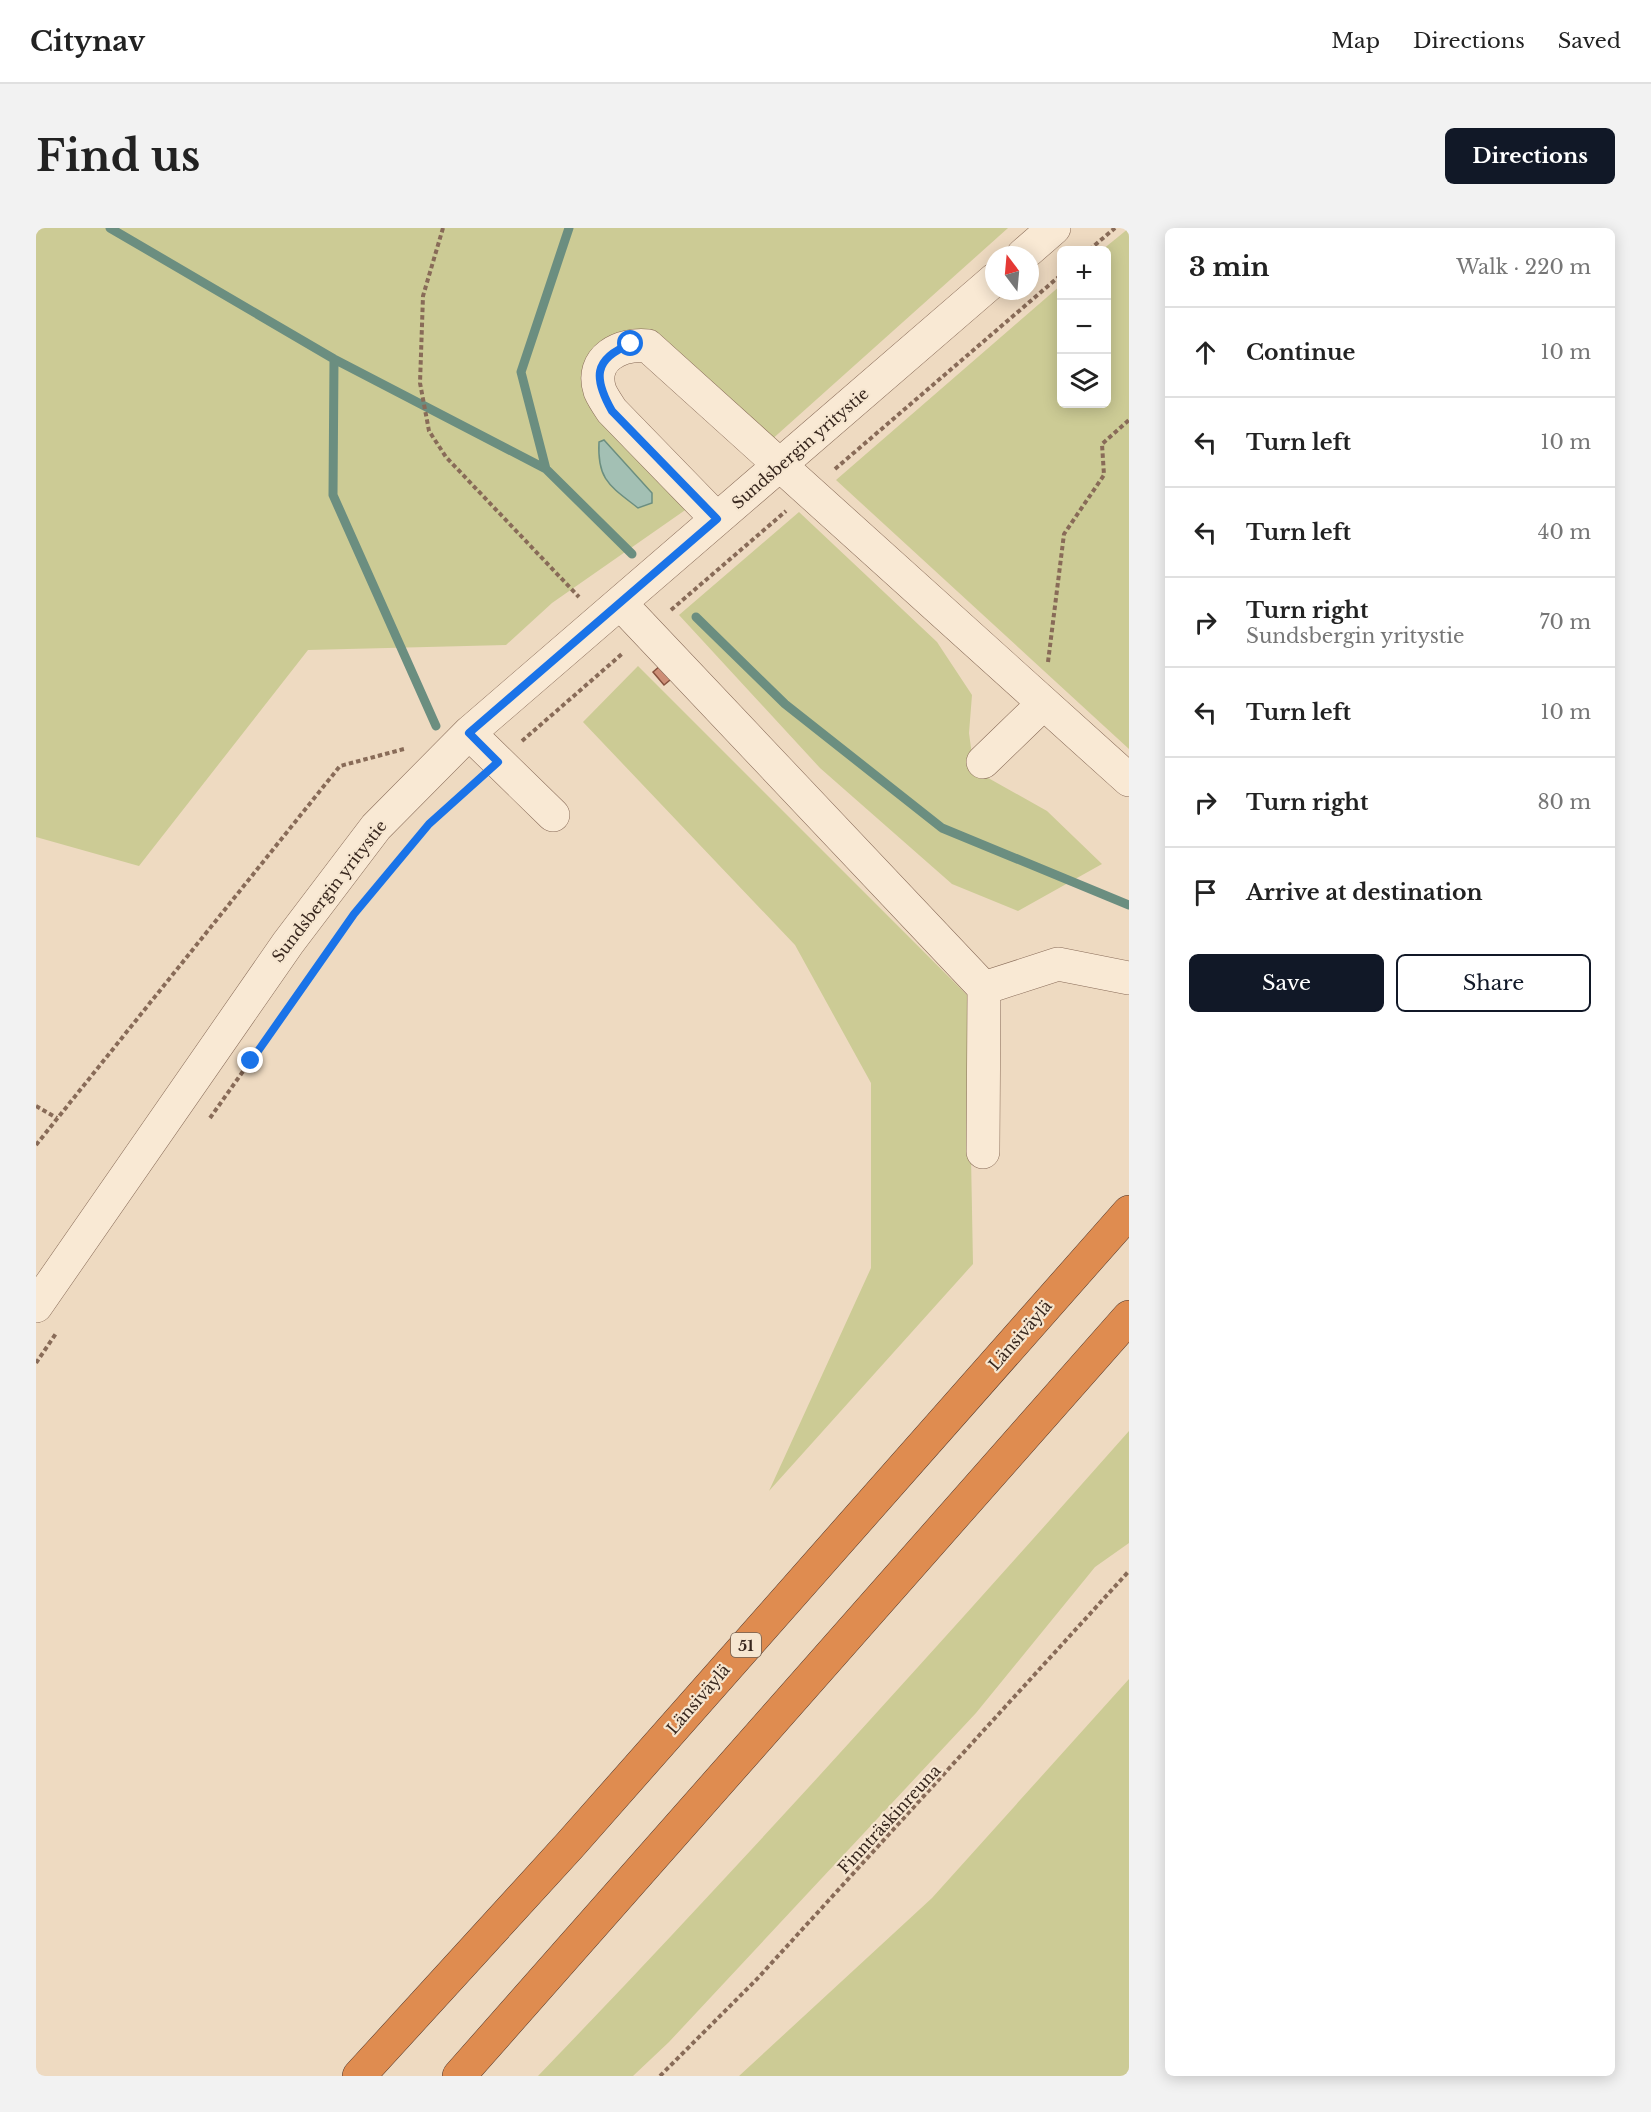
<!DOCTYPE html>
<html lang="en">
<head>
<meta charset="utf-8">
<style>
  body { margin:0; font-family:"Libre Baskerville",serif; background:#f2f2f2; color:#222 }
  .controls { position:absolute; right:18px; top:18px; display:grid; overflow:hidden; border-radius:9px; box-shadow:0 3px 15px #0003 }
  .controls button { width:54px; height:54px; display:grid; place-items:center; padding:0; border:0; border-bottom:2px solid #e0e0e0; background:#fff; color:#222; font:30px sans-serif }
  .compass { position:absolute; left:949px; top:18px; width:54px; height:54px; border-radius:50%; background:#fff; box-shadow:0 3px 15px #0003; rotate:344deg }
  .stop { position:absolute; width:18px; height:18px; margin:-14px; border:4px solid #1a73e8; border-radius:50%; background:#fff }
  .stop.end { background:#1a73e8; border-color:#fff; box-shadow:0 2px 6px #0008 }
  .list { margin:0; padding:0; list-style:none }
  h2 { display:flex; justify-content:space-between; align-items:center; height:78px; margin:0; padding:0 24px; font-size:26px }
  h2 small { font-size:20px; font-weight:400; color:#767676 }
  .list li { display:grid; grid-template-columns:39px 1fr auto; gap:18px; align-items:center; box-sizing:border-box; height:90px; padding:0 24px; border-top:2px solid #e0e0e0 }
  .list b { display:block; font-size:22px; white-space:nowrap }
  .list p { margin:0; font-size:20px; white-space:nowrap; color:#767676 }
  .list em { font-size:20px; font-style:normal; color:#767676 }
  .actions { display:flex; gap:12px; padding:18px 24px }
  .actions a { flex:1; padding:14px 0; border:2px solid #111827; border-radius:9px; text-align:center; font-size:21px; color:#111827 }
  .actions .main { background:#111827; color:#fff }
  .icon { flex:none; width:33px; height:33px; fill:none; stroke:currentColor; stroke-width:2; stroke-linecap:round; stroke-linejoin:round }
  .map { position:relative; flex:none; width:1093px; height:1848px; overflow:hidden; border-radius:9px }
  header { display:flex; align-items:center; gap:36px; box-sizing:border-box; height:84px; padding:0 30px; background:#fff; border-bottom:2px solid #e0e0e0 }
  header strong { font-size:28px }
  nav { display:flex; gap:33px; margin-inline-start:auto; font-size:21px }
  .intro { display:flex; align-items:center; justify-content:space-between; box-sizing:border-box; height:144px; padding:0 36px }
  h1 { margin:0; font-size:42px }
  .button { padding:15px 27px; border-radius:9px; background:#111827; color:#fff; font-size:21px; font-weight:700 }
  main { display:flex; gap:36px; padding:0 36px }
  aside { flex:1; background:#fff; border-radius:9px; box-shadow:0 3px 15px #0003 }
  .map>svg:first-child { display:block }
</style>
</head>
<body>
<header>
<strong>Citynav</strong>
<nav><a>Map</a><a>Directions</a><a>Saved</a></nav>
</header>
<div class="intro"><h1>Find us</h1><a class="button">Directions</a></div>
<main>
<div class="map">
<svg width="1093" height="1848" viewBox="0 0 1093 1848">
  <rect width="100%" height="100%" fill="#eedac1"/>
  <!-- green -->
  <path fill="#cccb95" d="M0 0H972L733 214 614 111 558 124 655 278 516 375 470 417 272 422 103 638 0 609Z
    M1093 0V521L800 252 1025 57 1026 176H1070V22H1066Z
    M763 284 901 414 936 467 933 505 938 542 1011 583 1066 636 982 683 916 656 784 540 643 387Z
    M602 438 932 768 937 1036 733 1263 835 1040V855L759 717 547 494Z
    M1093 1203V1315L1059 1339 940 1485 633 1814 597 1848H502C704 1638 900 1421 1093 1203Z
    M1093 1451V1848H703L896 1670Z"/>
  <!-- water -->
  <path fill="#a3c0b4" stroke="#6b8e80" stroke-width="1.5" d="M568 212 616 265V275L602 280C574 258 561 252 563 214Z"/>
  <g fill="none" stroke-linecap="round" stroke-linejoin="round">
    <!-- stream -->
    <path stroke="#6b8e80" stroke-width="9" d="M74 0 298 131 510 241
      M533 0 485 144 510 241 596 326
      M298 131 297 267 400 498
      M660 389 749 476 906 600 1093 677"/>
  </g>
  <!-- building -->
  <path fill="#cd8e76" stroke="#87513e" stroke-width="1.5" d="M633 430 645 443 628 457 617 444Z"/>
  <g fill="none" stroke-linecap="round" stroke-linejoin="round">
    <!-- minor casing -->
    <g stroke="#886b58" stroke-width="34">
      <path id="minor" d="M987 27 1018 0
        M681 291 576 183C572 177 567 170 564 163 553 130 585 115 612 118L1093 552
        M584 375 948 760 947 924
        M433 505 517 587
        M947 534 1007 476
        M948 760 1022 736 1093 750
        M0 1078 252 715 340 599 433 505 958 52"/>
    </g>
    <!-- highway casing -->
    <g stroke="#553a2d" stroke-width="34">
      <path id="highway" d="M323 1848 534 1617 1093 984
        M423 1848 1093 1089"/>
    </g>
    <!-- path -->
    <path stroke="#886b58" stroke-width="4" stroke-dasharray="4.5 3" stroke-linecap="butt" d="M407 0 387 68 384 155 393 203 410 229 543 369
      M1053 22 1079 0
      M799 241 1026 46
      M635 382 750 283
      M1012 434 1028 306 1068 247 1066 216 1093 192
      M486 513 587 425
      M325 678 393 596 438 556
      M0 878 21 890
      M174 890 310 698
      M0 917 304 538 368 521
      M0 1135 21 1104
      M624 1848 721 1751 1093 1343"/>
    <!-- minor -->
    <use href="#minor" stroke="#f9e9d4" stroke-width="33"/>
    <!-- highway -->
    <use href="#highway" stroke="#df8c50" stroke-width="33"/>
  </g>
  <g fill="none" stroke-linecap="round" stroke-linejoin="round">
    <!-- route -->
    <path stroke="#1a73e8" stroke-width="8" d="M215 833 318 686 393 596 462 534 433 505 681 291 576 183C558 151 556 131 595 116"/>
  </g>
  <g text-anchor="middle" dominant-baseline="central" stroke-width="4.5" stroke-linejoin="round" paint-order="stroke">
    <!-- shield labels -->
    <rect fill="#f6e6d0" stroke="#706053" stroke-width="1.5" x="695" y="1405" width="30" height="24" rx="4.5"/>
    <g font-size="15" font-weight="bold" fill="#37261d">
      <text x="710" y="1417">51</text>
    </g>
    <!-- street labels -->
    <g font-size="16" fill="#37261d" stroke="#f6e6d0">
      <text transform="translate(764 220) rotate(-41)">Sundsbergin yritystie</text>
      <text transform="translate(293 663) rotate(-52)">Sundsbergin yritystie</text>
      <text transform="translate(984 1107) rotate(-49)">Länsiväylä</text>
      <text transform="translate(662 1471) rotate(-49)">Länsiväylä</text>
      <text transform="translate(853 1591) rotate(-47)">Finnträskinreuna</text>
    </g>
  </g>
</svg>
<div class="controls">
<button>+</button>
<button>−</button>
<button><svg class="icon" aria-label="layers" viewBox="0 0 24 24"><path d="M12 4l9 5-9 5-9-5zM3 14l9 5 9-5"/></svg></button>
</div>
<svg class="compass" viewBox="-18 -18 36 36"><path d="M0-13l5 13h-10z" fill="#e53935"/><path d="M0 13l5-13h-10z" fill="#767676"/></svg>
<div class="stop" style="left:595px;top:116px"></div>
<div class="stop end" style="left:215px;top:833px"></div>
</div>
<aside>
<h2>3 min<small>Walk · 220 m</small></h2>
<ul class="list">
<li><svg class="icon" aria-label="ahead" viewBox="0 0 24 24"><path d="M12 20V5M6 11l6-6 6 6"/></svg><div><b>Continue</b></div><em>10 m</em></li>
<li><svg class="icon" aria-label="left" viewBox="0 0 24 24"><path d="M17 20v-9H6M10 6l-5 5 5 5"/></svg><div><b>Turn left</b></div><em>10 m</em></li>
<li><svg class="icon" aria-label="left" viewBox="0 0 24 24"><path d="M17 20v-9H6M10 6l-5 5 5 5"/></svg><div><b>Turn left</b></div><em>40 m</em></li>
<li><svg class="icon" aria-label="right" viewBox="0 0 24 24"><path d="M7 20v-9h11M14 6l5 5-5 5"/></svg><div><b>Turn right</b><p>Sundsbergin yritystie</p></div><em>70 m</em></li>
<li><svg class="icon" aria-label="left" viewBox="0 0 24 24"><path d="M17 20v-9H6M10 6l-5 5 5 5"/></svg><div><b>Turn left</b></div><em>10 m</em></li>
<li><svg class="icon" aria-label="right" viewBox="0 0 24 24"><path d="M7 20v-9h11M14 6l5 5-5 5"/></svg><div><b>Turn right</b></div><em>80 m</em></li>
<li><svg class="icon" aria-label="arrive" viewBox="0 0 24 24"><path d="M6 21V4h12l-3 4 3 4H6"/></svg><div><b>Arrive at destination</b></div></li>
</ul>
<div class="actions"><a class="main">Save</a><a>Share</a></div>
</aside>
</main>
</body>
</html>
